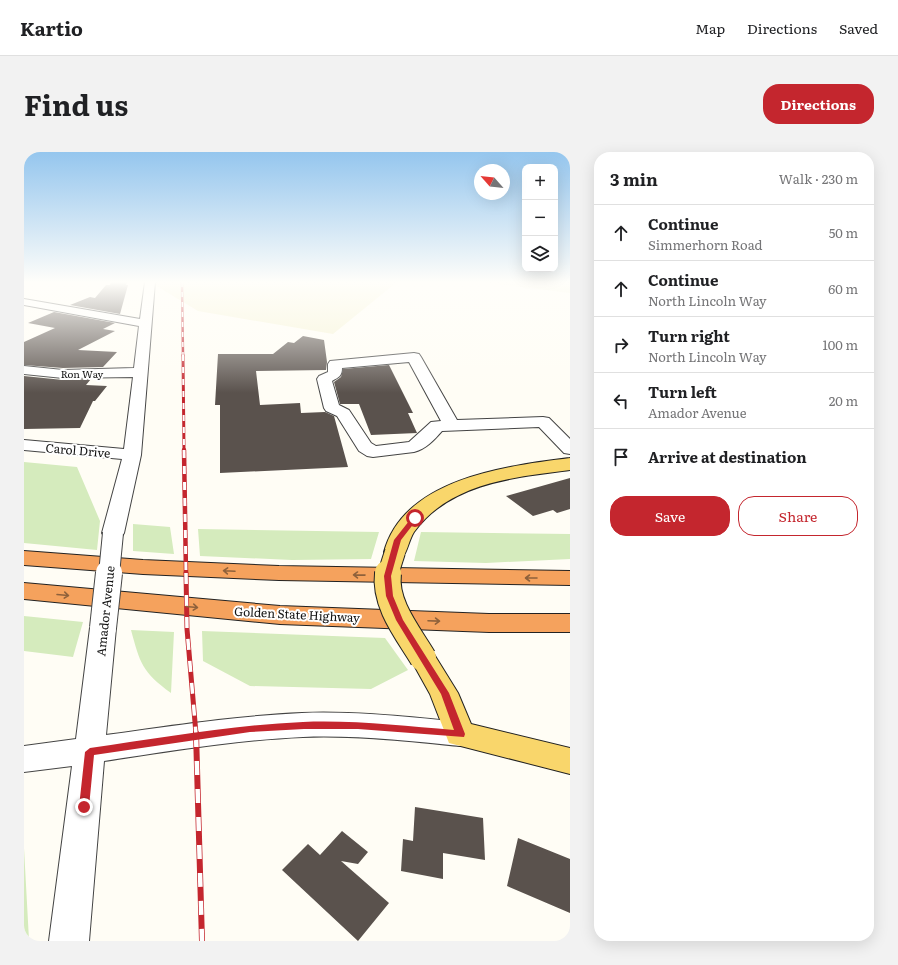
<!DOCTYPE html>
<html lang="en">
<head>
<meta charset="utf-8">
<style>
  body { margin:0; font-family:Literata,serif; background:#f2f2f2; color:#202124 }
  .controls { position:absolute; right:12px; top:12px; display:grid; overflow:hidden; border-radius:8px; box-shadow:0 4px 16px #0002 }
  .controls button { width:36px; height:36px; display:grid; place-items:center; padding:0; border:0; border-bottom:1px solid #e0e0e0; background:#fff; color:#202124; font:20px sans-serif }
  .compass { position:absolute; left:450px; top:12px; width:36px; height:36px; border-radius:50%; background:#fff; box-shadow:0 4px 16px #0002; rotate:297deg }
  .stop { position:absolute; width:12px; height:12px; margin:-9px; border:3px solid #c4262e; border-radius:50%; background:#fff }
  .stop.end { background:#c4262e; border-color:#fff; box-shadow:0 1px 4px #0008 }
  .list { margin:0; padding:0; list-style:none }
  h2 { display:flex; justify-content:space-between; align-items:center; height:52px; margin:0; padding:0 16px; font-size:17px }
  h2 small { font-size:13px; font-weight:400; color:#757577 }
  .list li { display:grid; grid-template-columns:26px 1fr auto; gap:12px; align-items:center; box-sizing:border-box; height:56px; padding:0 16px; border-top:1px solid #e0e0e0 }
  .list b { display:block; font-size:15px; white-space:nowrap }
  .list p { margin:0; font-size:13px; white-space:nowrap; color:#757577 }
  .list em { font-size:13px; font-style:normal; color:#757577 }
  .actions { display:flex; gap:8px; padding:12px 16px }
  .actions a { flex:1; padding:9px 0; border:1px solid #c4262e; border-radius:16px; text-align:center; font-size:14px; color:#c4262e }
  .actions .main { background:#c4262e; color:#fff }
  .icon { flex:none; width:22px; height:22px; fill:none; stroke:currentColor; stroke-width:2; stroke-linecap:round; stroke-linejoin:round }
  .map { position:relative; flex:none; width:546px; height:789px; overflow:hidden; border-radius:16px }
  header { display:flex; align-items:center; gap:24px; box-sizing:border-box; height:56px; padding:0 20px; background:#fff; border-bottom:1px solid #e0e0e0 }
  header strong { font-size:19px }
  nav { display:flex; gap:22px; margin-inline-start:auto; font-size:14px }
  .intro { display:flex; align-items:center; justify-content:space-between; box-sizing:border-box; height:96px; padding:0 24px }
  h1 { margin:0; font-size:28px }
  .button { padding:10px 18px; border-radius:16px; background:#c4262e; color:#fff; font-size:14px; font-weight:700 }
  main { display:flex; gap:24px; padding:0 24px }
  aside { flex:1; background:#fff; border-radius:16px; box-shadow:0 4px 16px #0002 }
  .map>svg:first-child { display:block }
</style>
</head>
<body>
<header>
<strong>Kartio</strong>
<nav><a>Map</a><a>Directions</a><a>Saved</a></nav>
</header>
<div class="intro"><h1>Find us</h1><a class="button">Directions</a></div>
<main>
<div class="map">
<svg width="546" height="789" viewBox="0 0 546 789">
  <rect width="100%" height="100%" fill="#fffdf5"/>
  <!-- farmland -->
  <path fill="#f6f3d4" d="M126 130H373L309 182 174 159Z
    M458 130H546V141Z"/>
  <!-- green -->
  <path fill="#d5ebbd" d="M0 310 53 315 76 369 73 398 0 391Z
    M109 372 146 375 150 402 109 399Z
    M174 377 355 380 347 407 268 408 176 404Z
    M397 380 546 382V407L462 411 390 409Z
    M0 464 59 470 49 505 0 499Z
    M107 478 150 480 147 541C118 520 116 511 107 478Z
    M178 479 361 486 384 518 347 537 226 534 179 509Z
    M0 696 5 788 0 789Z"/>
  <!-- building -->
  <path fill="#5a524d" d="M87 130H103L102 133H104L96 162 46 153 66 145 71 146 82 133H86Z
    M30 160 91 171 79 177 91 179 54 198 93 200 79 215 39 216 0 213V190L31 176 4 171Z
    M279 184 300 188 303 210 302 218 232 219 236 253 276 251 277 261 301 260 310 264 324 315 196 321V253H191L194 202H249L264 190 270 191Z
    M365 213 389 261H384L393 281 347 283 335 252H316L310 230 317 225 319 217Z
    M0 224 39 228 67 227 62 233 83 234 71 249H69L56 276 0 277Z
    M546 326V357L533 361 529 358 509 364 482 344Z
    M391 655 459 666 461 708 419 701V727L377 719 379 687 389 689Z
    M318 679 344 700 334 712 317 709 365 751 334 789 258 718 284 692 296 703Z
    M494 686 546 707V761L483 734Z"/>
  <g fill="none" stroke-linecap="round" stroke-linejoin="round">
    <!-- minor casing -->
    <g stroke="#444" stroke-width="2">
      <path id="minor" d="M121 130H131L117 303 100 381 97 386 89 387 81 386 78 381 98 307 0 298V288L100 297 109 225 39 226 0 222V214L39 218 110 216 115 174 0 153V147L116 167Z
        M390 201 395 202 397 205 433 268 519 265 525 266 546 287V302L540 301 515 275 418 279C410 288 402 297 390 300L349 305 343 304 335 299 313 264 302 259 300 256 293 227 295 224 304 220V212L306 209ZM385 210 417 269 407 270 385 290 352 294 347 291 325 258 315 253 308 229C315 225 318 224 318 216Z
        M79 467 88 470 92 476 82 583C148 574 213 564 278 561 331 559 384 565 436 570L447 573 451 582 447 591 436 594C384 589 331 583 279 585 212 588 146 599 80 609L65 789H25L48 614 0 620V594L52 587 66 476 70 470Z"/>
    </g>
    <!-- major casing -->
    <g stroke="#222" stroke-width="2">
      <path id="major" d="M546 306V318C491 325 425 331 390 380 385 388 384 397 379 405L371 407 363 405 360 400C380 326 483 314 546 306Z
        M399 496 408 499 434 541 447 572 546 596V622L425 591 406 542 386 506 390 499Z"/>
    </g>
    <!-- highway casing -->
    <g stroke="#222" stroke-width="2">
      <path id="highway" d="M0 399 119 408 255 414 546 419V433L255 428 119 422 0 413Z
        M0 431 256 454 465 462H546V480H465L256 472 0 447Z"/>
    </g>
    <!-- minor -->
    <use href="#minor" fill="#fff" fill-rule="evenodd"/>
    <!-- major -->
    <use href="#major" fill="#f9d66b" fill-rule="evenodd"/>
    <!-- highway -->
    <use href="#highway" fill="#f5a25d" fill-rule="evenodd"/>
    <!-- rail-far4 casing -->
    <g stroke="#c4262e" stroke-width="2.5">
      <path id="rail-far4" d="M158 130 159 204"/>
    </g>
    <!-- rail-far3 casing -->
    <g stroke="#c4262e" stroke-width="3">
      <path id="rail-far3" d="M159 203 160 299"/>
    </g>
    <!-- rail-far2 casing -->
    <g stroke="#c4262e" stroke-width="4.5">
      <path id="rail-far2" d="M160 298 162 422"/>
    </g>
    <!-- rail-far1 casing -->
    <g stroke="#c4262e" stroke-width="5">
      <path id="rail-far1" d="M162 421 163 477 172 582"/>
    </g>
    <!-- rail casing -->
    <g stroke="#c4262e" stroke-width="6">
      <path id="rail" d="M172 581 178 789"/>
    </g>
    <!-- rail-far4 -->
    <use href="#rail-far4" stroke="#fff" stroke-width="1.5" stroke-dasharray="5" stroke-linecap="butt"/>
    <!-- rail-far3 -->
    <use href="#rail-far3" stroke="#fff" stroke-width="2" stroke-dasharray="6" stroke-linecap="butt"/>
    <!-- rail-far2 -->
    <use href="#rail-far2" stroke="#fff" stroke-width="3" stroke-dasharray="8" stroke-linecap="butt"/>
    <!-- rail-far1 -->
    <use href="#rail-far1" stroke="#fff" stroke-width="3.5" stroke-dasharray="11" stroke-linecap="butt"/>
    <!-- rail -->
    <use href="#rail" stroke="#fff" stroke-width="4.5" stroke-dasharray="14" stroke-linecap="butt"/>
    <!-- minor-bridge-far1 casing -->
    <g stroke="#444" stroke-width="22" stroke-linecap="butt">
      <path id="minor-bridge-far1" d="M85 422 89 381"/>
    </g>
    <!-- minor-bridge casing -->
    <g stroke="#444" stroke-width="28" stroke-linecap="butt">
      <path id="minor-bridge" d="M79 476 85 421"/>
    </g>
    <!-- major-bridge-far1 casing -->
    <g stroke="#222" stroke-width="22" stroke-linecap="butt">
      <path id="major-bridge-far1" d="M364 422 371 400"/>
    </g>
    <!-- major-bridge casing -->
    <g stroke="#222" stroke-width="28" stroke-linecap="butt">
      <path id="major-bridge" d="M364 421C360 452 384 481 399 506"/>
    </g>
    <!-- minor-bridge-far1 -->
    <use href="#minor-bridge-far1" stroke="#fff" stroke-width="20"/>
    <!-- minor-bridge -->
    <use href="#minor-bridge" stroke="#fff" stroke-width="26"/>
    <!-- major-bridge-far1 -->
    <use href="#major-bridge-far1" stroke="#f9d66b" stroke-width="20"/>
    <!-- major-bridge -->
    <use href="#major-bridge" stroke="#f9d66b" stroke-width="26"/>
  </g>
  <!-- one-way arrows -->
  <defs><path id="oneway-shaft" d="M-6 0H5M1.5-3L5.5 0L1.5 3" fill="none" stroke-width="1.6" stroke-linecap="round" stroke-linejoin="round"/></defs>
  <g stroke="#8e613b">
    <use href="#oneway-shaft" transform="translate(205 419) rotate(-177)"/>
    <use href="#oneway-shaft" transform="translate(335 423) rotate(-179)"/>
    <use href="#oneway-shaft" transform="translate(507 426) rotate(-180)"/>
    <use href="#oneway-shaft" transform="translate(39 443) rotate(5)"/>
    <use href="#oneway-shaft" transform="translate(168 455) rotate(5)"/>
    <use href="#oneway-shaft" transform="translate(410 469) rotate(2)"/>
  </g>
  <!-- sky -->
  <linearGradient id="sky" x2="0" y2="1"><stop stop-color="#95c6ee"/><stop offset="0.54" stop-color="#fffefa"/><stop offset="1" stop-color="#fffefa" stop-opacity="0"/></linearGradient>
  <rect width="546" height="241" fill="url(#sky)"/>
  <!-- route -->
  <path fill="#c4262e" d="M389 364 394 366 377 388 367 424 369 444 379 468 425 541 441 582 440 585 334 577H280L226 580 70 603 65 655 63 658H56L55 655 61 600 66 596C137 586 208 573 279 570 330 568 380 574 430 578L417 542 372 468 362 444 360 424 370 388Z"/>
  <g text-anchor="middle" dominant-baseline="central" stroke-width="4" stroke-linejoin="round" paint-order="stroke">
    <!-- far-street labels -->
    <g font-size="10" fill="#111" stroke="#fff">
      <text x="58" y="221">Ron Way</text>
    </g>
    <!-- street labels -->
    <g font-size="12" fill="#111" stroke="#fff">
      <text transform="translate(54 298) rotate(5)">Carol Drive</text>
      <text transform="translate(81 459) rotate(-84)">Amador Avenue</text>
      <text transform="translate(273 462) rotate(3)">Golden State Highway</text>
    </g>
  </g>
</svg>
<div class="controls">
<button>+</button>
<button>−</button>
<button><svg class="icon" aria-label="layers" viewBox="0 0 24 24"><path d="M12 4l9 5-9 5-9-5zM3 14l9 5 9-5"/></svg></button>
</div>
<svg class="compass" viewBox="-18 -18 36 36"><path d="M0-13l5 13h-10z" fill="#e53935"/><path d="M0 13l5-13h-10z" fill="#757577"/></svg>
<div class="stop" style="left:391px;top:366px"></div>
<div class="stop end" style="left:60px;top:655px"></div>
</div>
<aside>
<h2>3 min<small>Walk · 230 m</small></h2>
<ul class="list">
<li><svg class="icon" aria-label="ahead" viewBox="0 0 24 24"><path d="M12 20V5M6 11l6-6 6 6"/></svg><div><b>Continue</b><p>Simmerhorn Road</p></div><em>50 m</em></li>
<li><svg class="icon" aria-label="ahead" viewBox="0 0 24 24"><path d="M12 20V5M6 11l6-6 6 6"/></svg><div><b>Continue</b><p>North Lincoln Way</p></div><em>60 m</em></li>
<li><svg class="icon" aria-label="right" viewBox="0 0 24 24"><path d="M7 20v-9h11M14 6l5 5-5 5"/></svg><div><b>Turn right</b><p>North Lincoln Way</p></div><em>100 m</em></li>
<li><svg class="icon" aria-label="left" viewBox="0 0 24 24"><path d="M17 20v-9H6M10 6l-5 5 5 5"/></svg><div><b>Turn left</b><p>Amador Avenue</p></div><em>20 m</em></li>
<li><svg class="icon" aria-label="arrive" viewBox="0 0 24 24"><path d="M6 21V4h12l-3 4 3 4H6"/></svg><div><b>Arrive at destination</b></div></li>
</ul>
<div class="actions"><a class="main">Save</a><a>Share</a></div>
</aside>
</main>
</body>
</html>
